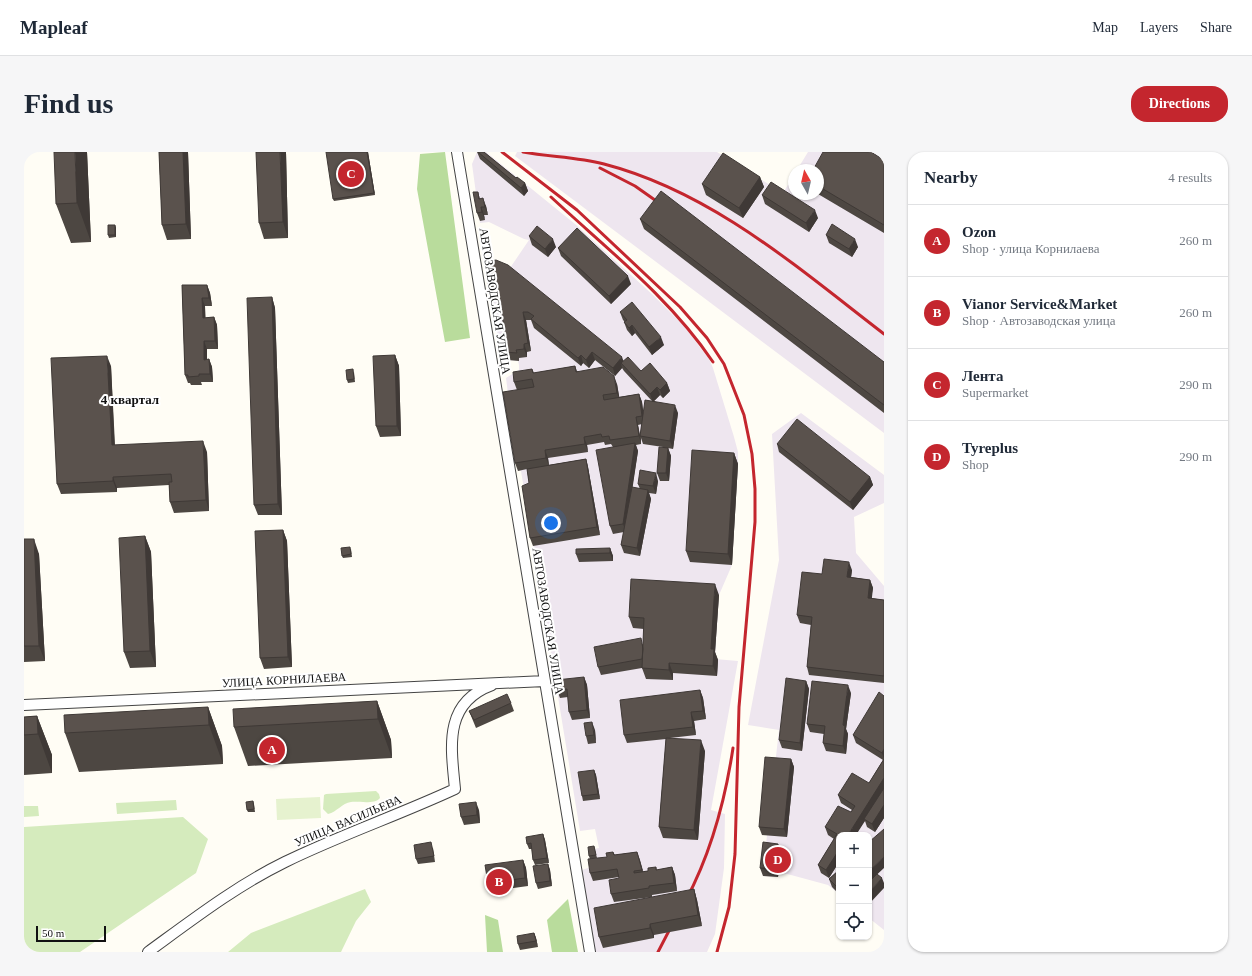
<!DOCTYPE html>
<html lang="en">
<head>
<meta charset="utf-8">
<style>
  body { margin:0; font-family:"Times New Roman",serif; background:#f6f6f7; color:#1f2937 }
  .controls { position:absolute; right:12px; bottom:12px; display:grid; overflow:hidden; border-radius:8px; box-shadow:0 1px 3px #0004 }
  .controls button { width:36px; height:36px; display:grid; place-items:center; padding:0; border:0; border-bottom:1px solid #e0e1e3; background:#fff; color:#1f2937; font:20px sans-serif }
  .compass { position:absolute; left:764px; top:12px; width:36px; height:36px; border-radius:50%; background:#fff; box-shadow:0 1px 3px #0004; rotate:352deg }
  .scale { position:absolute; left:12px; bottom:10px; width:70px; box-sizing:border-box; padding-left:4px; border:2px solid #111; border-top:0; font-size:11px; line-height:14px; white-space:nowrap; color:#111; -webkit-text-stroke:3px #fff; paint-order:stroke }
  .you { position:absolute; left:527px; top:371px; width:14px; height:14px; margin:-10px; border:3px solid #fff; border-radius:50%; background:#1a73e8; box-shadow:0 0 0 6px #1a73e833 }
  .badge { display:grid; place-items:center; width:26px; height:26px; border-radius:50%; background:#c4262e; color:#fff; font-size:13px; font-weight:700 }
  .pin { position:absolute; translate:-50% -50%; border:2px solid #fff; box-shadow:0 1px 4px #0006 }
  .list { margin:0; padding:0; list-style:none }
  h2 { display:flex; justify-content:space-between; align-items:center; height:52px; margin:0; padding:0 16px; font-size:17px }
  h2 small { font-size:13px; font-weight:400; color:#747a83 }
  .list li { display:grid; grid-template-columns:26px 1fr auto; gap:12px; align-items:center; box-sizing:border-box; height:72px; padding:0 16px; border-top:1px solid #e0e1e3 }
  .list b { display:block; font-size:15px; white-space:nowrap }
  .list p { margin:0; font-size:13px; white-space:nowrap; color:#747a83 }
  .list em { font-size:13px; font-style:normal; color:#747a83 }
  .icon { flex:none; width:22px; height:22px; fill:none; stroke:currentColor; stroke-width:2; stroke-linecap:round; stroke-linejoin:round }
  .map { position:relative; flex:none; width:860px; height:800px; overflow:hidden; border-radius:16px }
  header { display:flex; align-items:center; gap:24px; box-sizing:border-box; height:56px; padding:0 20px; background:#fff; border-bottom:1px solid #e0e1e3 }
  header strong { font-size:19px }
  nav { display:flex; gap:22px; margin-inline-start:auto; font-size:14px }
  .intro { display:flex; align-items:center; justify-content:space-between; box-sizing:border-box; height:96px; padding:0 24px }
  h1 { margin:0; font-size:28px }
  .button { padding:10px 18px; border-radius:16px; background:#c4262e; color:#fff; font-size:14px; font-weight:700 }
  main { display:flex; gap:24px; padding:0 24px }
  aside { flex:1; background:#fff; border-radius:16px; box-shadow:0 1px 3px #0004 }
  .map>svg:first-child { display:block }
</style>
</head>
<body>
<header>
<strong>Mapleaf</strong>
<nav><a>Map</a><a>Layers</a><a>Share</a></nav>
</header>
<div class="intro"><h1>Find us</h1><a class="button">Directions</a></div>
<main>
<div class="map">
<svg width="860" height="800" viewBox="0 0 860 800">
  <rect width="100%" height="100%" fill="#fffdf5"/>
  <!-- industrial -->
  <path fill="#eee6ef" d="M453 0H462L551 72 629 143 660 174 685 207 689 216 710 285 714 300V312L708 413 695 443 691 507 714 509 687 658 701 662 700 716 691 782 683 800H571L558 718 567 715 565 698 575 696 571 677 556 679 497 319H494L482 226 495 218V213L494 209 484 208 483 203 485 200 476 197 461 104 486 116 505 88 500 87 465 70 456 71 448 12Z
    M493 0H693L759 41 770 23V42H794V18H773L784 0H860V281L491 4Z
    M777 261 860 323V351L830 365 832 401 860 434V778L845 766V683H815V742L804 733 767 723 755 720 754 725 739 724 743 683H738L744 613H751L755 578 724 573 755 408 748 282Z"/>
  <!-- green -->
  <path fill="#d5ebbd" d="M352 639 355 642 356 646C350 653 335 649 327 650 318 651 313 660 304 662L299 657 300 643 302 642Z
    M152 648 153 658 93 662 92 651Z
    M0 654H14L15 664 0 665Z
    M159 665 184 687 172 721 56 800H0V675Z
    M341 737 347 750 332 769 317 800H204L227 781Z"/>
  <!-- forest -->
  <path fill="#b9dc9c" d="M421 0 446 186 421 190 393 37 396 2Z
    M544 747 554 800H528L523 768Z
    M461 763 474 768 479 800H463Z"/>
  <!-- pitch -->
  <path fill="#e6f2cf" d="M296 645 297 666 253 668 252 647Z"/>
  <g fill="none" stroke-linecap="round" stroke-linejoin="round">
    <!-- minor casing -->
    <g stroke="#444" stroke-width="12">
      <path id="minor" d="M433 0 566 800
        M0 553 521 529
        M124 800C168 768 212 734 261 710 316 683 375 663 431 637 427 595 419 551 468 533"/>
    </g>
    <!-- minor -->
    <use href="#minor" stroke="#fff" stroke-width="10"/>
    <!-- rail -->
    <path stroke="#c4262e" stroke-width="3" d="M478 0 553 58 656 155 683 186 700 212 720 263 728 302 731 337V370L715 555 711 702 705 755 693 800
      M499 0C526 5 553 5 580 12 688 40 774 116 860 182
      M576 16 611 34 638 53
      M527 45C583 97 646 146 689 210
      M662 748C687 701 701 649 709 596
      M634 800 649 771"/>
  </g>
  <!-- wall -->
  <path fill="#4d4742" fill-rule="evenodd" d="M63 0 67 90 47 91 32 52Z
    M135 0H164L167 87 143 88 138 73Z
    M262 0 264 86 240 87 235 71Z
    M344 0 351 43 310 49 309 47Z
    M453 0H460L492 26 501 31 504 39 500 44 456 7Z
    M860 8V81L794 42V18Z
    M736 25 740 35 719 66 682 43 678 32Z
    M454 40 456 47 462 54 464 63H460L461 68 456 69 453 61Z
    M738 43 794 66 785 80 741 52Z
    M616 67 860 210V261L620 77Z
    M91 73 92 76V85L85 86 84 83Z
    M802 83 834 95 828 105 805 91Z
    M505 84 532 95 524 105 508 93Z
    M534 96 607 132 587 152 537 104Z
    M461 110 599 209 617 219 643 231 646 239 639 246 636 243 630 249 654 261 649 297 644 296 647 304 645 329H636L633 321 639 295 619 292 617 286V292L612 293 614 299 608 336 616 337 614 332 634 329 632 342 625 341 627 347 616 404 600 401 597 393 600 380 589 382 586 374 589 295 587 292 581 293 580 290 563 293 564 300 524 306 525 313 562 307 564 315 576 383 509 394 506 386 505 331 503 317 494 319 491 311 493 238 490 230 508 217 510 221 551 214 553 219 593 232 595 245 615 242 618 250 619 261 628 249 600 219 598 216 591 224 571 208 565 216 559 211 557 214 510 176 507 168H502L507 199 503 200V205L495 206V209L484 208 481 200 483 194 474 140 467 141 464 133ZM618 272 616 283 614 273Z
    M158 133H183L186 141 188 154H181V166L190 165 193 173 194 197H183V208L185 207 188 215 189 230H177L178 233H167L166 231H164L161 223Z
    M248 145 251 156 258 363H234L230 353Z
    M596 160 640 193 628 203 611 181 608 184 603 178 600 170H601L599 168Z
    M371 203 375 214 377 284 356 285 352 274Z
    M87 214 91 293 183 300 185 359 150 361 146 350 145 333 93 336V340L37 342 33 332Z
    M330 220 331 230 324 231 323 228Z
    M753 292 846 325 849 333 829 358 755 300Z
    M710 301 714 312 708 413 666 410 662 399Z
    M259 378 263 389 268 515 240 517 236 506Z
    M121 384 127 400 132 515 106 516 100 500Z
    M0 387 15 402 21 509 0 510Z
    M586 396 589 404V409L555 410 552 402Z
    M327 397 328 405 319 406 318 404Z
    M828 418 827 425 846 428 849 436 847 446 860 448V531L785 523 783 515 787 473 776 471 773 463 798 422Z
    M695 443 691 500 694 508 693 524 649 521V528L622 527 618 516 577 523 574 515 619 492 620 477 609 476 605 465Z
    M560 525 563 533 566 566 548 568 545 560 544 545 536 546 533 538Z
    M782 529 785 537 778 599 758 596 755 588Z
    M676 538 679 546 682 567 670 569 672 583 646 586 681 599 674 688 639 686 635 675 642 587 603 591 600 583Z
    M827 541 822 577 824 582 822 602 802 599 799 591 800 582 786 580 783 572Z
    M860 544V666L851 680 843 675 841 669 815 683V710L805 726 797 721 794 713 810 687 804 683 801 675 827 660 828 658 817 651 814 643 845 631 859 608 832 591 829 583Z
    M353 549 367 588 368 606 224 614 210 575Z
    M487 551 490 559 452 576 445 559Z
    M184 555 198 594 199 612 55 620 41 581Z
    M13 564 28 603V621L0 623V565Z
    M571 578 572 591 564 592 562 584Z
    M767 607 770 615 763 685 738 683 735 675Z
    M570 618 572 623 576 647 559 649 558 644Z
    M229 649 230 652 231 660H224L223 658Z
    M455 658 456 671 440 673 437 665Z
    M519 682 521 688 525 711 511 713 509 708 508 697H505L503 692Z
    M570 694 573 706 566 707 565 704Z
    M409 696 411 710 394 712 392 707Z
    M589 700 591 703 613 700 619 720 624 719 632 715 633 718 648 715 651 723 653 739 628 743V745L590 750 587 742 595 726V725L569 729 566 721 583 705Z
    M757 700 754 725 739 724 736 716Z
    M499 708 502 716 504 734 467 739 464 731Z
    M524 712 526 718 528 734 514 737 512 731Z
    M815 718V742L808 735 805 727Z
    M670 737 673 748 678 774 630 783V786L579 796 575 785Z
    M510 781 512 786 514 795 496 798 494 792Z"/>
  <!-- shaded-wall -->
  <path fill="#3f3936" d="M51 0H63L67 90 53 51Z
    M159 0H164L167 87 162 72Z
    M256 0H262L264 86 259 70Z
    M343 0H344L351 43 350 41Z
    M736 25 740 35 719 66 715 56Z
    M501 31 504 39 500 44 497 36Z
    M459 46 462 54 464 63 461 55Z
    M457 55 460 63 461 68 458 60Z
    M791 58 794 66 785 80 782 71Z
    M91 73 92 76V85L91 83Z
    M529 87 532 95 524 105 521 97Z
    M831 87 834 95 828 105 825 97Z
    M604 124 607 132 587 152 585 144Z
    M183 133 186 141 188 154 185 146Z
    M248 145 251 156 258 363 254 352Z
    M178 146 181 154 182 174 179 166Z
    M499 160 502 168 507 199 504 191Z
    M190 165 193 173 194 197 191 189Z
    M608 173 611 181 608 184 605 176Z
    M637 185 640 193 628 203 625 195Z
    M180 189 183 197V216L180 208Z
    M500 192 503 200V205L500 197Z
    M568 200 571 208 565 216 562 208Z
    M371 203 375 214 377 284 373 274Z
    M557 203 559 211 557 214 554 206Z
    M83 204 87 214 91 304 88 293Z
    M598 205 601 213 597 211 598 216 591 224 589 216Z
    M185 207 188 215 189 230 186 222Z
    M590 224 593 232 596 249 593 241Z
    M643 231 646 239 639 246 636 238Z
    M633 235 636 243 629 250 626 242Z
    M615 242 618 250 621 272 618 264Z
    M651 253 654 261 649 297 646 289Z
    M612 265 614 273 617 292 615 284Z
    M560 285 563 293 564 300 561 292Z
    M179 289 183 300 185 359 182 348Z
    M611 291 614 299 602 380 599 372Z
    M644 296 647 304 645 329 642 321Z
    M521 298 524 306 525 314 522 306Z
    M710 301 714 312 708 413 704 402Z
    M562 307 564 315 576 383 573 375Z
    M632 321 634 329 632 342 629 334Z
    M89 325 93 336V340L89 329Z
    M846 325 849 333 829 358 826 350Z
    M624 338 627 347 616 404 613 396Z
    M259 378 263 389 268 515 264 505Z
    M121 384 127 400 132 515 126 499Z
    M10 387 15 402 21 509 15 494Z
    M586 396 589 404V409L586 401Z
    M825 410 828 418 826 433 823 425Z
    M846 428 849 436 847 454 844 446Z
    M691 432 695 443 691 500 694 508 693 524 689 514 687 497Z
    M645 511 649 521V528L645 518Z
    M560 525 563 533 566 566 563 558Z
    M782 529 785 537 778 599 776 591Z
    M824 533 827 541 822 577 824 582 822 602 819 594V573Z
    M676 538 679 546 682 567 679 559Z
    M353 549 367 588 368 606 354 567Z
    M184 555 198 594 199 612 185 573Z
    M667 560 670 569 672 583 669 575Z
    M13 564 28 603V621L14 582Z
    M568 570 571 578 572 591 570 583Z
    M677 588 681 599 674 688 670 678Z
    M860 597V607L858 601Z
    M767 607 770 615 763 685 760 677Z
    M570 618 572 623 576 647 574 642Z
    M860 626V638L840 667 841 669 832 683H824Z
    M452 650 455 658 456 671 453 663Z
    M860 653V666L851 680 848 672Z
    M519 682 521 688 525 711 523 706Z
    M754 692 757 700 754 725 751 717Z
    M815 698V710L805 726 802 718Z
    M613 700 616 708 621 726 618 718Z
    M860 705V716L845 730V719Z
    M499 708 502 716 504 734 501 726Z
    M524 712 526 718 528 734 526 729Z
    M648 715 651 723 653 739 650 731Z
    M858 726 860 731V736L845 752V740Z
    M815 731V742L812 734Z
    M670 737 673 748 678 774 674 763Z
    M626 772 630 783V786L626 776Z
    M510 781 512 786 514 795 512 789Z"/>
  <!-- building -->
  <path fill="#5a524d" stroke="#3f3936" d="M30 0H51L53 51 32 52Z
    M135 0H159L162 72 138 73Z
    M232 0H256L259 70 235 71Z
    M302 0H343L350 41 309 47Z
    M454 0H460L492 26 493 25 501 31 497 36Z
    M799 0H847L860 8V73L794 34V18H789Z
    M699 1 736 25 715 56 678 32Z
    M747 30 791 58 782 71 738 43Z
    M637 39 860 210V253L616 67Z
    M449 40H454L455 47 459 46 461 55H457L458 60 453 61Z
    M808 72 831 87 825 97 802 83Z
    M84 73H91V83H84Z
    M513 74 529 87 521 97 505 84Z
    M553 76 604 124 585 144 534 96Z
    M472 108 484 113 598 205 589 216 568 200 562 208 557 203 554 206 507 167 510 164 504 160H499L504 191 500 192V197L492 198 493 201 481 200 480 195 483 194 473 132 464 133 461 110Z
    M158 133H183L185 146H178L179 166 190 165 191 189H180V208L185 207 186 222H175V224L164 225V223H161Z
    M248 145 254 352 230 353 223 146Z
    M608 150 637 185 625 195 608 173 605 176 600 170 603 168 596 160Z
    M371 203 373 274H352L349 204Z
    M83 204 88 293 179 289 182 348 146 350 145 330H148L147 322 89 325V329L33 332 27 206Z
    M604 205 617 219 626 211 643 231 636 238 633 235 626 242 597 211Z
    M551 214 552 220 579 215 590 224 593 241 579 243 580 248 615 242 618 264 612 265 615 284 586 288 585 284 578 285 577 282 560 285 561 292 521 298 522 306 491 311 479 240 510 235 508 227 490 230 489 220 508 217 509 221Z
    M329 217 330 227 323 228 322 218Z
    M621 248 651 253 646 289 616 284Z
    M773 267 846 325 826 350 753 292Z
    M611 291 599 372 586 374 572 298Z
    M635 295 644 296 642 321H633Z
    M668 298 710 301 704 402 662 399Z
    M562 307 573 375 506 386 498 334 505 331 503 317Z
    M616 318 632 321 629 334 614 332Z
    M608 335 624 338 613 396 597 393Z
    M259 378 264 505 236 506 231 379Z
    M121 384 126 499 100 500 95 386Z
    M0 387H10L15 494H0Z
    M326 395 327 402 318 404 317 396Z
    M586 396V401L552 402V397Z
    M800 407 825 410 823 425 846 428 844 446 860 448V524L783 515 788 465 773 463 778 420 798 422Z
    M607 427 691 432 687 497H690L689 514 645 511V518L618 516 620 466 605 465Z
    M617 486 619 497 618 507 574 515 570 495Z
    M560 525 563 558 545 560 543 537 533 538 532 528Z
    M762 526 782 529 776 591 755 588Z
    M788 529 824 533 819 573 821 574 819 594 799 591 801 574 783 572Z
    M676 538 679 559 667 560 669 575 600 583 596 548Z
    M855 540 860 544V597L858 601 829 583Z
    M483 542 487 551 450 568 445 559Z
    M353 549 354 567 210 575 209 557Z
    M184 555 185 573 41 581 40 563Z
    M13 564 14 582 0 583V565Z
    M568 570 570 583 562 584 560 571Z
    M642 586 677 588 670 678 635 675Z
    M741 605 767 607 760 677 735 675Z
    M860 607V626L824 683H815V698L802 718 794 713 813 682 801 675 814 654 827 660 831 654 814 643 828 621 845 631Z
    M570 618 574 642 558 644 554 620Z
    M860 636V653L848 672 840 667Z
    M229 649 230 657 223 658 222 650Z
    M452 650 453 663 437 665 435 652Z
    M860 677V705L845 719V690Z
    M519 682 523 706 509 708 507 691 503 692 502 685Z
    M407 690 410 704 392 707 390 693Z
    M739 690 754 692 751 717 736 716Z
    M570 694 572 703 565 704 564 695Z
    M589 700 590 703 613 700 618 718 610 719V721L624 719V716L632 715V718L648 715 650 731 625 734V736L587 742 585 728 595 726 593 717 566 721 564 707 583 705 582 701Z
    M499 708 501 726 464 731 461 713Z
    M524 712 526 729 512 731 509 714Z
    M815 718V731L812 734 805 727Z
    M853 722 858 726 845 740V730Z
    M670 737 674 763 626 772V776L575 785 570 756Z
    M510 781 512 789 494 792 493 784Z"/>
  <g text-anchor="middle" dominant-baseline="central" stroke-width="4" stroke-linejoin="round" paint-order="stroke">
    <!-- street labels -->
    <g font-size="12" fill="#111" stroke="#fff">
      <text transform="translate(471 149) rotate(81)">АВТОЗАВОДСКАЯ УЛИЦА</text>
      <text transform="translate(524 469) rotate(81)">АВТОЗАВОДСКАЯ УЛИЦА</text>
      <text transform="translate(260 528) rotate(-3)">УЛИЦА КОРНИЛАЕВА</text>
      <text transform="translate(324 669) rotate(-23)">УЛИЦА ВАСИЛЬЕВА</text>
    </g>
    <!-- neighbourhood labels -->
    <g font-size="13" font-weight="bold" fill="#111" stroke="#fff">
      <text x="106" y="247">4 квартал</text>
    </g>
  </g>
</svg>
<div class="controls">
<button>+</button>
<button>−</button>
<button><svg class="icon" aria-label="locate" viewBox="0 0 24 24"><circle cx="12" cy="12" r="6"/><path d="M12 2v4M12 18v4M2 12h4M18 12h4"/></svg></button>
</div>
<svg class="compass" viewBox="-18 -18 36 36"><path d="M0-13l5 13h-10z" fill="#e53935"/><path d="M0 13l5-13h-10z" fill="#747a83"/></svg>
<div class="scale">50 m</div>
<div class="you"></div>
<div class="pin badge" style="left:248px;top:598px">A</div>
<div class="pin badge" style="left:475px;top:730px">B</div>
<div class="pin badge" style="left:327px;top:22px">C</div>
<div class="pin badge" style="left:754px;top:708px">D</div>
</div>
<aside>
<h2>Nearby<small>4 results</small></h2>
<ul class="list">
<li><span class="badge">A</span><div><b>Ozon</b><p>Shop · улица Корнилаева</p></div><em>260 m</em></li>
<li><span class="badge">B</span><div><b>Vianor Service&amp;Market</b><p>Shop · Автозаводская улица</p></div><em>260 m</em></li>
<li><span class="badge">C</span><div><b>Лента</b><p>Supermarket</p></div><em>290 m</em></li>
<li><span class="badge">D</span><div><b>Tyreplus</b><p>Shop</p></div><em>290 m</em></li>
</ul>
</aside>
</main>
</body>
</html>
